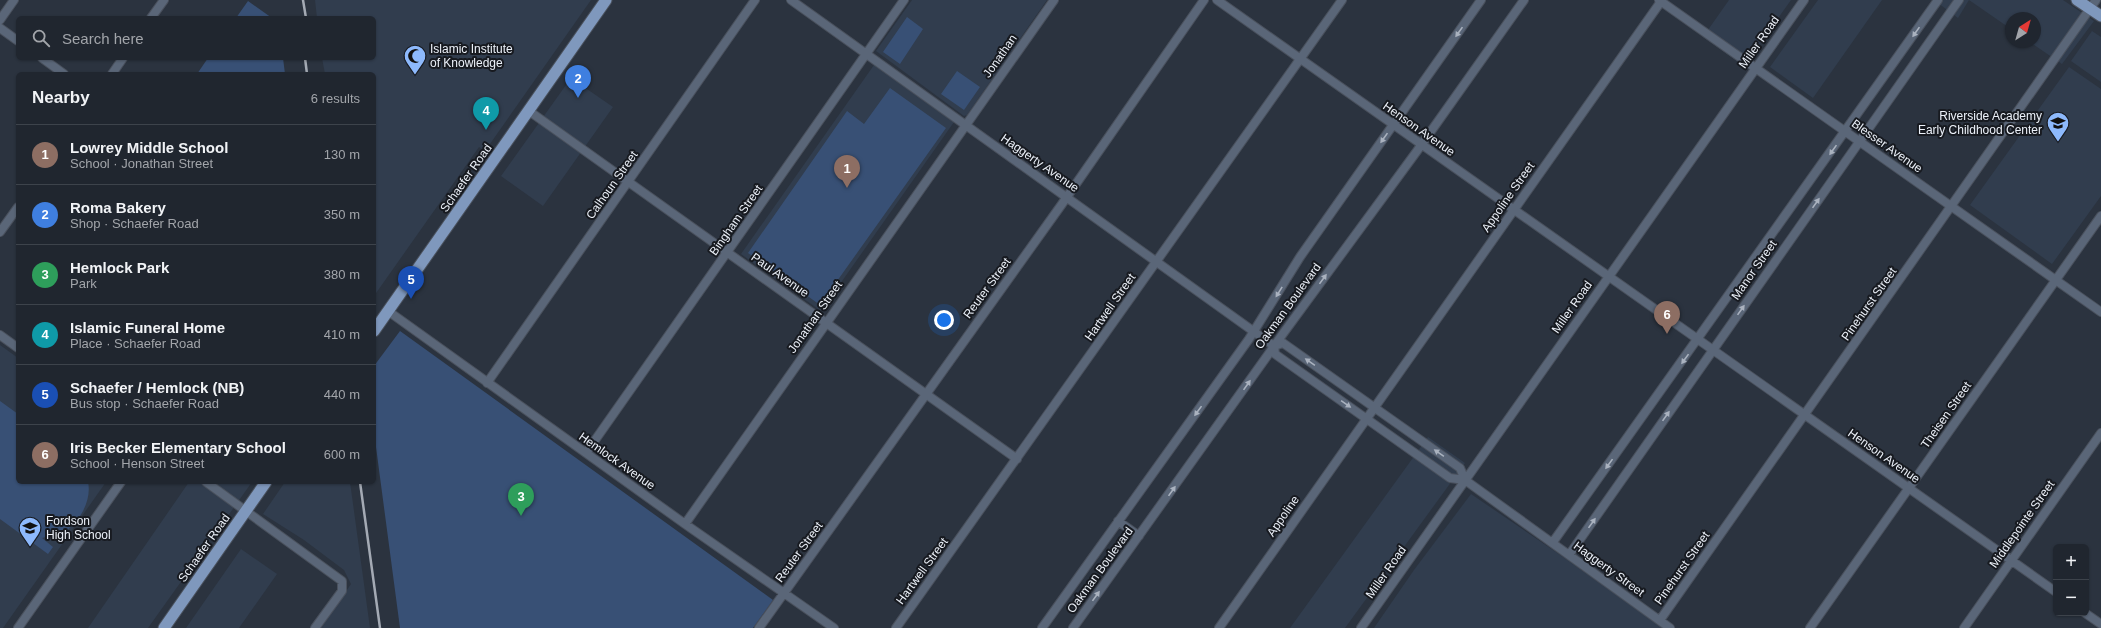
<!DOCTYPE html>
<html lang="en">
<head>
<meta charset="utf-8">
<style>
  body { margin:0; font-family:Arial,sans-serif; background:#2d323b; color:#f1f3f6 }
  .controls { position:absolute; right:12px; bottom:12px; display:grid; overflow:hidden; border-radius:6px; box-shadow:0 1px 3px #0004 }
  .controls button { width:36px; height:36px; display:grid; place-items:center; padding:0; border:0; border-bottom:1px solid #3d434b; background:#20262f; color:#f1f3f6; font:20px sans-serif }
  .compass { position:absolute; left:2005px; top:12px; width:36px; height:36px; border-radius:50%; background:#20262f; box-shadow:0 1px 3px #0004; rotate:37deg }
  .you { position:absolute; left:944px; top:320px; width:14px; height:14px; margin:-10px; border:3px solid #fff; border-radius:50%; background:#1a73e8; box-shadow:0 0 0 6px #1a73e833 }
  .badge { display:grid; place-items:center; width:26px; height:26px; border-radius:50%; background:#8bbbb9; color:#fff; font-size:13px; font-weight:700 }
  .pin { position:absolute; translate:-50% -33px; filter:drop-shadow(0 1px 2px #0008) }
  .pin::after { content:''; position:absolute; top:21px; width:14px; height:12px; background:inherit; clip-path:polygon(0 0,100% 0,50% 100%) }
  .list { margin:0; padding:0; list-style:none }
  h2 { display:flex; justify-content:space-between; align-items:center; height:52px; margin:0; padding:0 16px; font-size:17px }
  h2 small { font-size:13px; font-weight:400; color:#a2a5aa }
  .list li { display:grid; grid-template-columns:26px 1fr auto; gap:12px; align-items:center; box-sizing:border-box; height:60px; padding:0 16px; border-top:1px solid #3d434b }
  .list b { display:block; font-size:15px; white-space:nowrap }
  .list p { margin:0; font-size:13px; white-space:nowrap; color:#a2a5aa }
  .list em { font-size:13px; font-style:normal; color:#a2a5aa }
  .icon { flex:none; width:22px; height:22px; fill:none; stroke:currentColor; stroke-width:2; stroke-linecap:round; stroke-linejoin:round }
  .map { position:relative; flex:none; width:2101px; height:628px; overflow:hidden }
  .search { position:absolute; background:#20262f; box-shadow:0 1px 3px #0004; left:16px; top:16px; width:360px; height:44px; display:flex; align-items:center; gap:10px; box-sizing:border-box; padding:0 14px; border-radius:6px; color:#a2a5aa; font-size:15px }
  .panel { position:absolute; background:#20262f; box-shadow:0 1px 3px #0004; left:16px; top:72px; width:360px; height:412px; border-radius:6px }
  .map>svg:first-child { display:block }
</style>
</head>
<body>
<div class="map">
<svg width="2101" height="628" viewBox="0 0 2101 628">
  <rect width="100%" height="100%" fill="#2b333f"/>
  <!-- built -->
  <path fill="#313d4e" d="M315 0H591L485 151 479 147 374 296V74H325L322 58H374V18H317Z
    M912 0H1047L967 115 964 116 876 51Z
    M1729 0H1791L1744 66 1703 37Z
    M1818 0H1882L1813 98 1770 67Z
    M1934 0H2063L2094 21 2062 64 2030 42H2035V18H2011V29L1969 0 1958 18Z
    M2092 31 2101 37V82L2071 61Z
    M874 65 954 122 821 311 741 254Z
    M2069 67 2101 89V196L2052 264 1970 205Z
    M571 78 613 107 543 206 501 176Z
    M0 345 18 358V482H106L3 628H0Z
    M1428 437 1465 463 1345 628H1290Z
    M189 482H252L148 628H88Z
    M285 482H350L370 628H321L351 584 344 570 304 540 263 514Z
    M1471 494 1556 552 1663 628H1374L1414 570Z
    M241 549 277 574 239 628H186Z"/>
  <!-- green -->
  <path fill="#385075" d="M248 1 272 18H236Z
    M907 17 923 29 900 64 883 52Z
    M208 58H283L285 74H197Z
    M957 71 980 87 964 110 941 94Z
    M890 88 946 128 820 305 748 253 847 111 864 124Z
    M400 331 773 600 753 628H400L374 432V366Z
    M0 401 18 414V482H88C92 500 80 521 66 531 59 536 50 536 42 538L53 547 48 554 0 519Z"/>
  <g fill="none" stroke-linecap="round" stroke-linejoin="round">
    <!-- minor casing -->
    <g stroke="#4a515d" stroke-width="10">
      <path id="minor" d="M791 0 1274 346 1275 354 1450 478 1465 480 1670 628
        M1217 0 2056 592
        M1659 0 2101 312
        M151 18 164 0
        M0 20 14 0
        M0 28 18 41
        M42 58 64 74
        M112 74 123 58
        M529 111 1017 459
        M0 232 18 207
        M388 311 685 524 834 628
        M0 335 18 348
        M1274 346 1283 343 1460 468 1465 480
        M487 383 755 0
        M586 453 904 0
        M206 482 342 581V591L315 628
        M1118 521 1139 536
        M685 524 1054 0
        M1553 542 1938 0
        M1569 555 1959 0
        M2085 613 2101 624
        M1660 620 2096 0
        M18 628 121 482
        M759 628 1062 204 1204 0
        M896 628 1342 0
        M1042 628 1249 339 1300 257 1481 0
        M1073 628 1282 335 1417 151 1524 0
        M1219 628 1662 0
        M1361 628 1804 0
        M1810 628 2101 216
        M1964 628 2101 433"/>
    </g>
    <!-- major casing -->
    <g stroke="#4a515d" stroke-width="13">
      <path id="major" d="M2077 0 2101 16
        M374 331 606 0
        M164 628 266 482"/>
    </g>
    <!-- minor -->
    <use href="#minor" stroke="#5a6678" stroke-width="8"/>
    <!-- major -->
    <use href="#major" stroke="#7f98bd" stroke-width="11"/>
    <!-- rail -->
    <path stroke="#a4aab4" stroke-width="2.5" d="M303 0 306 18
      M305 58 307 74
      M360 482 380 628"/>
  </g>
  <!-- one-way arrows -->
  <defs><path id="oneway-solid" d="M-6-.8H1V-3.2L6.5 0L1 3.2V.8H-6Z"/></defs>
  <g fill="#aab2bf">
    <use href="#oneway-solid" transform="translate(1459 32) rotate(125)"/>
    <use href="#oneway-solid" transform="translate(1916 32) rotate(125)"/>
    <use href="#oneway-solid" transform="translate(1384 138) rotate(125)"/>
    <use href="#oneway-solid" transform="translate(1833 150) rotate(125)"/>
    <use href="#oneway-solid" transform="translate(1816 203) rotate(-55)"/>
    <use href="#oneway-solid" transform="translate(1323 279) rotate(-54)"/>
    <use href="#oneway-solid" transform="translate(1279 292) rotate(122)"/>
    <use href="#oneway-solid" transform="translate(1741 310) rotate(-55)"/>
    <use href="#oneway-solid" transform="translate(1685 359) rotate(126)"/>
    <use href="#oneway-solid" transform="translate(1310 362) rotate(-145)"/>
    <use href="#oneway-solid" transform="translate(1247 385) rotate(-55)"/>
    <use href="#oneway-solid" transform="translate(1346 404) rotate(35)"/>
    <use href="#oneway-solid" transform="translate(1198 411) rotate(126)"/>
    <use href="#oneway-solid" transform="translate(1666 416) rotate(-55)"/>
    <use href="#oneway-solid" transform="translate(1439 453) rotate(-145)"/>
    <use href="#oneway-solid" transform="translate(1609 464) rotate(126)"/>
    <use href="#oneway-solid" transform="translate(1172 491) rotate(-55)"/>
    <use href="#oneway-solid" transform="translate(1592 523) rotate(-55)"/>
    <use href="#oneway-solid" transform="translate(1096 596) rotate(-54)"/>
  </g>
  <!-- icons -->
  <defs>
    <g id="mosque-pin" transform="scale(1.15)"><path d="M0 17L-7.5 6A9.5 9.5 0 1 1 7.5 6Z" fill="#8db9fc" stroke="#171a20"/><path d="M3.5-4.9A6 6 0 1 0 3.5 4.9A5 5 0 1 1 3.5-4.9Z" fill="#111"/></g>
    <g id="school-pin" transform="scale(1.15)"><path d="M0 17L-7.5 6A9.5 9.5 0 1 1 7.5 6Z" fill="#8db9fc" stroke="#171a20"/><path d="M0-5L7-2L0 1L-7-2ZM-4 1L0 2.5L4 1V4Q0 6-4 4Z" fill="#111"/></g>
  </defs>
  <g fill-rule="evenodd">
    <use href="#mosque-pin" x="415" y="56"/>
    <use href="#school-pin" x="2058" y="123"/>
    <use href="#school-pin" x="30" y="528"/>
  </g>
  <g text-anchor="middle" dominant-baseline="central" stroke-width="4" stroke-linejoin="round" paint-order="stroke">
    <!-- street labels -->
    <g font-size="12" fill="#ecf1f9" stroke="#171a20">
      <text transform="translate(1759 42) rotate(-55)">Miller Road</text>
      <text transform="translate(1000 56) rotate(-55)">Jonathan</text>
      <text transform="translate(1419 129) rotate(35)">Henson Avenue</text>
      <text transform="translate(1887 146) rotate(35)">Blesser Avenue</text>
      <text transform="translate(1040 163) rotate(35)">Haggerty Avenue</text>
      <text transform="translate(466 178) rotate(-55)">Schaefer Road</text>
      <text transform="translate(612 185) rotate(-55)">Calhoun Street</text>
      <text transform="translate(1508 197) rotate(-55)">Appoline Street</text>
      <text transform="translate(736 220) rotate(-55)">Bingham Street</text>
      <text transform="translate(1754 270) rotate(-55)">Manor Street</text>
      <text transform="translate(780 275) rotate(35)">Paul Avenue</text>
      <text transform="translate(987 288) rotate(-54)">Reuter Street</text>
      <text transform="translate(1869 304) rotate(-55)">Pinehurst Street</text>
      <text transform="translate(1288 306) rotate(-54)">Oakman Boulevard</text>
      <text transform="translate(1110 307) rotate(-55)">Hartwell Street</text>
      <text transform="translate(1572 307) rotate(-55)">Miller Road</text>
      <text transform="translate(815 317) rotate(-55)">Jonathan Street</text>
      <text transform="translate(1946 415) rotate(-55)">Theisen Street</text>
      <text transform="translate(1884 456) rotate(35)">Henson Avenue</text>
      <text transform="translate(617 461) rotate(35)">Hemlock Avenue</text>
      <text transform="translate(1283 516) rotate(-55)">Appoline</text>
      <text transform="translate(2022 524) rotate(-55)">Middlepointe Street</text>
      <text transform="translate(204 548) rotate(-55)">Schaefer Road</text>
      <text transform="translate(799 552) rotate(-54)">Reuter Street</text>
      <text transform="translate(1682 568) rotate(-55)">Pinehurst Street</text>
      <text transform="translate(1609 569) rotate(36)">Haggerty Street</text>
      <text transform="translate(1100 570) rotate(-54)">Oakman Boulevard</text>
      <text transform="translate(922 571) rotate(-54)">Hartwell Street</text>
      <text transform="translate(1386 572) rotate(-55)">Miller Road</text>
    </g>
    <!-- poi labels -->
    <g font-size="12" fill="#ecf1f9" stroke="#171a20" text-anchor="start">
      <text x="430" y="49">Islamic Institute<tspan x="430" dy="14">of Knowledge</tspan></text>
      <text x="2042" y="116" text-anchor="end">Riverside Academy<tspan x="2042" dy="14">Early Childhood Center</tspan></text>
      <text x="46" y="521">Fordson<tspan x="46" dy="14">High School</tspan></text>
    </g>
  </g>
</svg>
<div class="controls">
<button>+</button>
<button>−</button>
</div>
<svg class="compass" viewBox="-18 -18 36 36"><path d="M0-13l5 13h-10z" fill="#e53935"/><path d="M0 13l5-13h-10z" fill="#a2a5aa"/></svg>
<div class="you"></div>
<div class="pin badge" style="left:847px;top:188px;background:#8d6e63">1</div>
<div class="pin badge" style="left:578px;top:98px;background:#3f7fe0">2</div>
<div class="pin badge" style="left:521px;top:516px;background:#2e9e5b">3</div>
<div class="pin badge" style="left:486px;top:130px;background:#0f9aa8">4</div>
<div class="pin badge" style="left:411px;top:299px;background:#1a4fb4">5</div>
<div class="pin badge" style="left:1667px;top:334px;background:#8d6e63">6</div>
<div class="search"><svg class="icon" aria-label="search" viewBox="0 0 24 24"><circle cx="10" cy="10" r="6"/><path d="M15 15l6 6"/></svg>Search here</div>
<section class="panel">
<h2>Nearby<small>6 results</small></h2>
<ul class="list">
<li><span class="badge" style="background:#8d6e63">1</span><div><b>Lowrey Middle School</b><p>School · Jonathan Street</p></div><em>130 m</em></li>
<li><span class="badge" style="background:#3f7fe0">2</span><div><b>Roma Bakery</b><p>Shop · Schaefer Road</p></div><em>350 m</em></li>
<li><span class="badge" style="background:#2e9e5b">3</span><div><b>Hemlock Park</b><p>Park</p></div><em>380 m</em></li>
<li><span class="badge" style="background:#0f9aa8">4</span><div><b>Islamic Funeral Home</b><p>Place · Schaefer Road</p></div><em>410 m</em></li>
<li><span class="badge" style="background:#1a4fb4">5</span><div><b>Schaefer / Hemlock (NB)</b><p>Bus stop · Schaefer Road</p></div><em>440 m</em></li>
<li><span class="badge" style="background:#8d6e63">6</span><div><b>Iris Becker Elementary School</b><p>School · Henson Street</p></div><em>600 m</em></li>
</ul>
</section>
</div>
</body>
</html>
